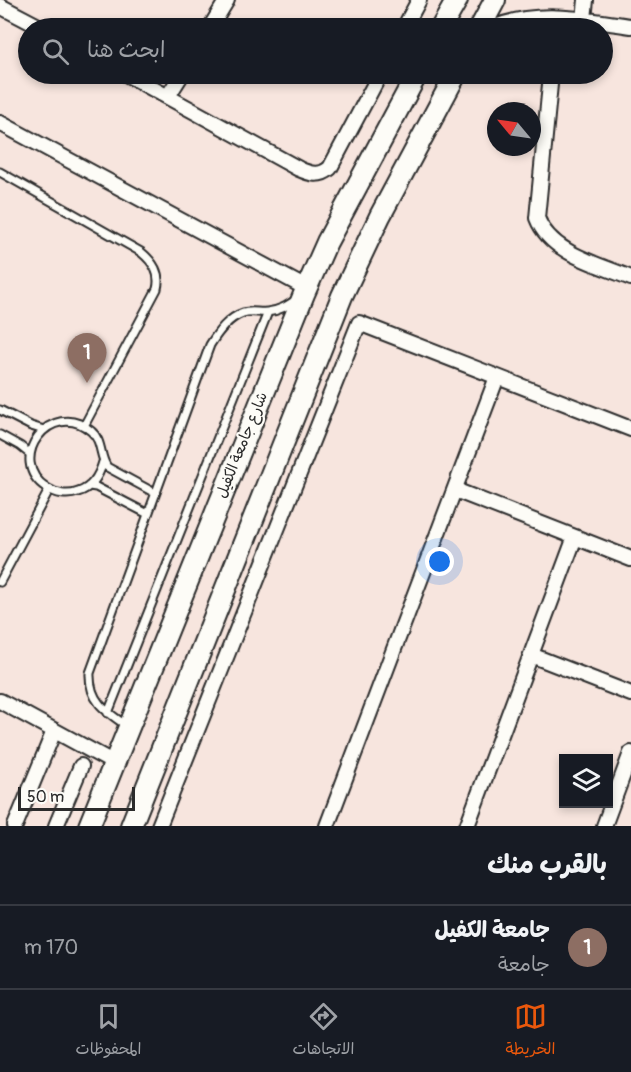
<!DOCTYPE html>
<html lang="ar">
<head>
<meta charset="utf-8">
<style>
  body { margin:0; font-family:Pangolin,"Playpen Sans Arabic",sans-serif; background:#20242c; color:#f1f3f6; direction:rtl }
  .controls { position:absolute; right:18px; bottom:18px; display:grid; overflow:hidden; border-radius:0px; box-shadow:0 3px 9px #0003 }
  .controls button { width:54px; height:54px; display:grid; place-items:center; padding:0; border:0; border-bottom:2px solid #363941; background:#171b24; color:#f1f3f6; font:30px sans-serif }
  .compass { position:absolute; left:487px; top:102px; width:54px; height:54px; border-radius:50%; background:#171b24; box-shadow:0 3px 9px #0003; rotate:299deg }
  .scale { position:absolute; left:18px; bottom:15px; width:117px; box-sizing:border-box; padding-left:6px; border:3px solid #2b2b2b; border-top:0; font-size:16px; line-height:21px; white-space:nowrap; color:#2b2b2b; -webkit-text-stroke:4px #fdfcf7; paint-order:stroke }
  .you { position:absolute; left:440px; top:562px; width:21px; height:21px; margin:-15px; border:4px solid #fff; border-radius:50%; background:#1a73e8; box-shadow:0 0 0 9px #1a73e833 }
  .badge { display:grid; place-items:center; width:39px; height:39px; border-radius:50%; background:#ea580c; color:#fff; font-size:20px; font-weight:700 }
  .pin { position:absolute; translate:-50% -50px; filter:drop-shadow(0 2px 3px #0008) }
  .pin::after { content:''; position:absolute; top:32px; width:21px; height:18px; background:inherit; clip-path:polygon(0 0,100% 0,50% 100%) }
  .list { margin:0; padding:0; list-style:none }
  h2 { display:flex; justify-content:space-between; align-items:center; height:78px; margin:0; padding:0 24px; font-size:26px }
  h2 small { font-size:20px; font-weight:400; color:#9ea1a6 }
  .list li { display:grid; grid-template-columns:39px 1fr auto; gap:18px; align-items:center; box-sizing:border-box; height:84px; padding:0 24px; border-top:2px solid #363941 }
  .list b { display:block; font-size:22px; white-space:nowrap }
  .list p { margin:0; font-size:20px; white-space:nowrap; color:#9ea1a6 }
  .list em { font-size:20px; font-style:normal; color:#9ea1a6 }
  .icon { flex:none; width:33px; height:33px; fill:none; stroke:currentColor; stroke-width:2; stroke-linecap:round; stroke-linejoin:round }
  .map { position:relative; flex:none; width:631px; height:826px; overflow:hidden; direction:ltr }
  .search { position:absolute; background:#171b24; box-shadow:0 3px 9px #0003; left:18px; right:18px; top:18px; height:66px; display:flex; align-items:center; gap:15px; box-sizing:border-box; padding:0 21px; border-radius:33px; color:#9ea1a6; font-size:22px }
  .sheet { height:162px; background:#171b24 }
  nav { display:flex; justify-content:space-around; align-items:center; box-sizing:border-box; height:84px; border-top:2px solid #363941; background:#171b24; font-size:16px; color:#9ea1a6 }
  nav a { display:grid; justify-items:center; gap:3px }
  nav .on { color:#ea580c }
  .map>svg:first-child { display:block }
</style>
</head>
<body>
<div class="map">
<svg width="631" height="826" viewBox="0 0 631 826">
  <rect width="100%" height="100%" fill="#f7e5de"/>
  <filter id="ink" filterUnits="userSpaceOnUse"><feTurbulence type="fractalNoise" baseFrequency=".0167" numOctaves="2"/><feDisplacementMap in="SourceGraphic" scale="12" xChannelSelector="R" yChannelSelector="G"/><feConvolveMatrix kernelMatrix="1 2 1 2 8 2 1 2 1" color-interpolation-filters="sRGB"/></filter>
  <g filter="url(#ink)">
    <g fill="none" stroke-linecap="round" stroke-linejoin="round">
      <!-- service casing -->
      <g stroke="#2b2b2b" stroke-width="11">
        <path id="service" d="M0 172 141 252C153 262 161 273 157 289L84 426
          M0 410 31 426 44 430
          M0 435 20 446 30 454
          M103 462C99 476 92 488 78 492 68 496 56 494 47 488 4 461 51 397 91 431 103 441 99 456 107 467L155 493
          M89 486 96 487 148 514
          M0 582 49 490
          M108 713 268 312
          M127 726C105 711 89 701 90 673L210 345C218 332 228 318 243 313 251 310 259 313 267 312 279 311 287 306 297 299"/>
      </g>
      <!-- minor casing -->
      <g stroke="#2b2b2b" stroke-width="18">
        <path id="minor" d="M0 6 42 28
          M584 19 586 0
          M210 28 227 0
          M404 28 419 0
          M493 28C537 9 585 20 631 26
          M126 74 299 169C310 174 320 177 330 168L380 74
          M551 74 537 218C551 254 598 264 631 278
          M168 96 182 74
          M0 123 306 288
          M455 490 631 559
          M531 655 631 694
          M0 701 114 763
          M15 826 54 731
          M56 826 81 766
          M159 826 359 323 631 429
          M327 826 497 377
          M467 826 575 537
          M604 826 631 753"/>
      </g>
      <!-- secondary casing -->
      <g stroke="#2b2b2b" stroke-width="24">
        <path id="secondary" d="M441 28 457 0
          M480 28 495 0
          M89 826 304 294 327 242 417 74
          M131 826 342 296 380 216 456 74"/>
      </g>
      <!-- service -->
      <use href="#service" stroke="#fdfcf7" stroke-width="7"/>
      <!-- minor -->
      <use href="#minor" stroke="#fdfcf7" stroke-width="14"/>
      <!-- secondary -->
      <use href="#secondary" stroke="#fdfcf7" stroke-width="20"/>
    </g>
  </g>
  <g text-anchor="middle" dominant-baseline="central" stroke-width="4.5" stroke-linejoin="round" paint-order="stroke">
    <!-- street labels -->
    <g font-size="15" fill="#2b2b2b" stroke="#fdfcf7">
      <text transform="translate(242 445) rotate(-68)">شارع جامعة الكفيل</text>
    </g>
  </g>
</svg>
<div class="controls">
<button><svg class="icon" aria-label="layers" viewBox="0 0 24 24"><path d="M12 4l9 5-9 5-9-5zM3 14l9 5 9-5"/></svg></button>
</div>
<svg class="compass" viewBox="-18 -18 36 36"><path d="M0-13l5 13h-10z" fill="#e53935"/><path d="M0 13l5-13h-10z" fill="#9ea1a6"/></svg>
<div class="scale">50 m</div>
<div class="you"></div>
<div class="pin badge" style="left:87px;top:383px;background:#8d6e63">1</div>
<div class="search"><svg class="icon" aria-label="search" viewBox="0 0 24 24"><circle cx="10" cy="10" r="6"/><path d="M15 15l6 6"/></svg>ابحث هنا</div>
</div>
<section class="sheet">
<h2>بالقرب منك<small></small></h2>
<ul class="list">
<li><span class="badge" style="background:#8d6e63">1</span><div><b>جامعة الكفيل</b><p>جامعة</p></div><em>170 m</em></li>
</ul>
</section>
<nav>
<a class="on"><svg class="icon" aria-label="map" viewBox="0 0 24 24"><path d="M3 6l6-2 6 2 6-2v14l-6 2-6-2-6 2zM9 4v14M15 6v14"/></svg>الخريطة</a>
<a><svg class="icon" aria-label="directions" viewBox="0 0 24 24"><path d="M12 3l9 9-9 9-9-9zM9 14v-3h6M13 9l2 2-2 2"/></svg>الاتجاهات</a>
<a><svg class="icon" aria-label="saved" viewBox="0 0 24 24"><path d="M7 4h10v16l-5-4-5 4z"/></svg>المحفوظات</a>
</nav>
</body>
</html>
